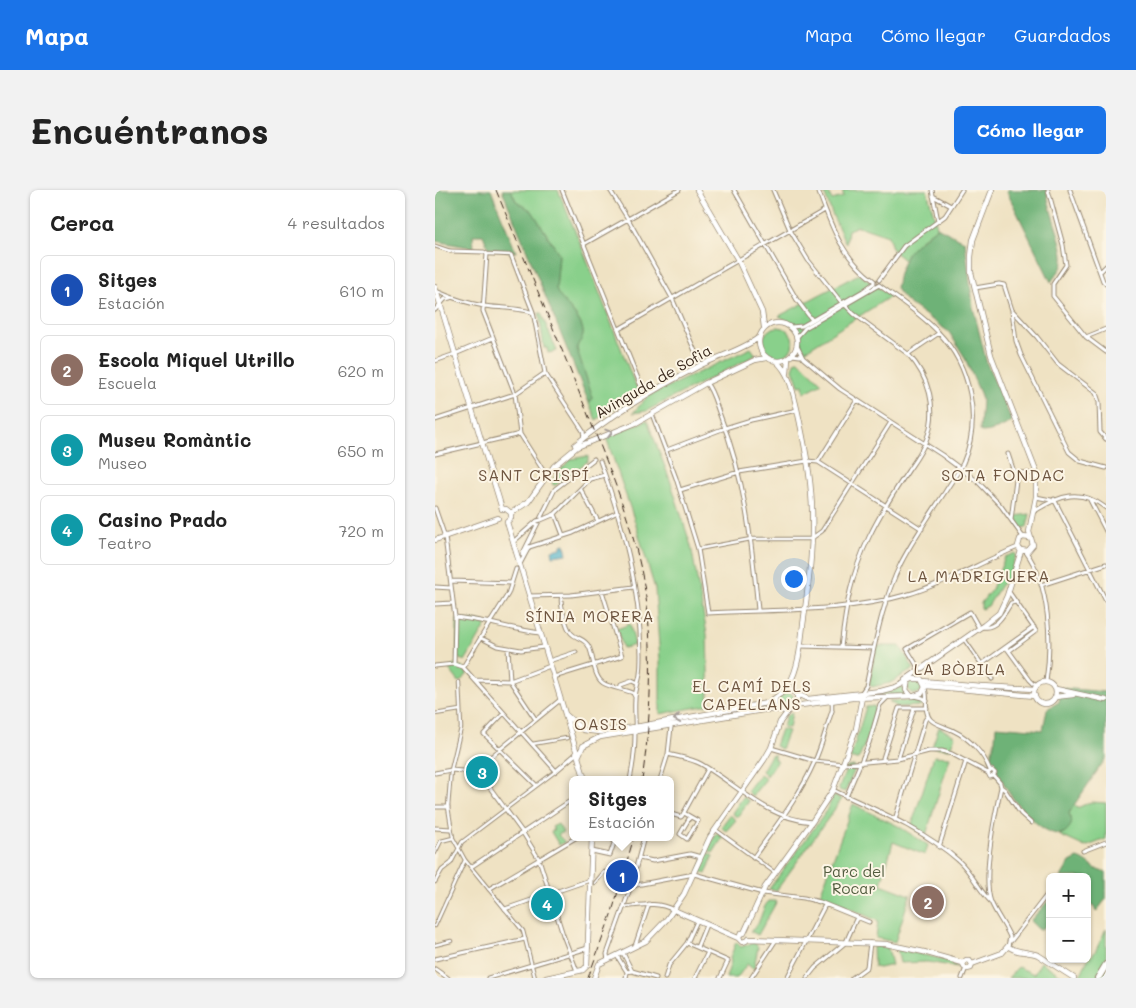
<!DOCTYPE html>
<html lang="es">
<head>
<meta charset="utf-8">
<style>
  body { margin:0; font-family:Mali,sans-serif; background:#f2f2f2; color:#222 }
  .controls { position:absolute; right:15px; bottom:15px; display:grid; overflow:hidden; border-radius:8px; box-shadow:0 1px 4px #0004 }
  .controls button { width:45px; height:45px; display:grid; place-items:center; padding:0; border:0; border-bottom:1px solid #e0e0e0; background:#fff; color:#222; font:25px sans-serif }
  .you { position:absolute; left:358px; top:388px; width:18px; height:18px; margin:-12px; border:4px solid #fff; border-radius:50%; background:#1a73e8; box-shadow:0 0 0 8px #1a73e833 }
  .badge { display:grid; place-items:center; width:32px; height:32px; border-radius:50%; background:#1a73e8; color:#fff; font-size:16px; font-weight:700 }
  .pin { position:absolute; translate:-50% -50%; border:2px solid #fff; box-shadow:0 1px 5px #0006 }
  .popup { position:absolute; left:134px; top:586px; width:105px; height:65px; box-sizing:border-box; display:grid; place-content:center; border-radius:8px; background:#fff; filter:drop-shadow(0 1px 4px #0005); font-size:16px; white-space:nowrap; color:#767676 }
  .popup b { font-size:19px; color:#222 }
  .popup::after { content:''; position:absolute; left:50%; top:100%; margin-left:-10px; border:10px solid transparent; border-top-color:#fff }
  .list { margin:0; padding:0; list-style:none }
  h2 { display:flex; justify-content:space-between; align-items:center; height:65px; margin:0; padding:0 20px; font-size:21px }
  h2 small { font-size:16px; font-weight:400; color:#767676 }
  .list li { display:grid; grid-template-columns:32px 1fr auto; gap:15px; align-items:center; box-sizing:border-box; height:70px; margin:0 10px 10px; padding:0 10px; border:1px solid #e0e0e0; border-radius:8px }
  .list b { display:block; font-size:19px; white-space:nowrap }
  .list p { margin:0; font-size:16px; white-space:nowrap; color:#767676 }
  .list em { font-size:16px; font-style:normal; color:#767676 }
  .map { position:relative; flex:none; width:671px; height:788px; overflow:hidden; border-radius:8px }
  header { display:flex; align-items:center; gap:30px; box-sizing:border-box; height:70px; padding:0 25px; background:#1a73e8; color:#fff }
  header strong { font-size:24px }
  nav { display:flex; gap:28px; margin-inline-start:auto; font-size:18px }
  .intro { display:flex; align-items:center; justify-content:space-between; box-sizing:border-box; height:120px; padding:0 30px }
  h1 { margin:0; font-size:35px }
  .button { padding:12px 22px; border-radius:8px; background:#1a73e8; color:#fff; font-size:18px; font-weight:700 }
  main { display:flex; gap:30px; padding:0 30px }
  aside { flex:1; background:#fff; border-radius:8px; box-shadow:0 1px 4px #0004 }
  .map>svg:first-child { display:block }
</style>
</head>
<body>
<header>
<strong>Mapa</strong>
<nav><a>Mapa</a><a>Cómo llegar</a><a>Guardados</a></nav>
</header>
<div class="intro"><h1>Encuéntranos</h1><a class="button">Cómo llegar</a></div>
<main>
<aside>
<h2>Cerca<small>4 resultados</small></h2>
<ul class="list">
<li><span class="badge" style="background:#1a4fb4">1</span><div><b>Sitges</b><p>Estación</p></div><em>610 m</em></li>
<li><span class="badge" style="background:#8d6e63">2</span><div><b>Escola Miquel Utrillo</b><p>Escuela</p></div><em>620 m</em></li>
<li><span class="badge" style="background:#0f9aa8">3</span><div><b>Museu Romàntic</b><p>Museo</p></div><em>650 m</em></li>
<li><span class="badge" style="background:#0f9aa8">4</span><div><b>Casino Prado</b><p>Teatro</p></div><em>720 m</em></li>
</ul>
</aside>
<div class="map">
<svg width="671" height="788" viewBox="0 0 671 788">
  <rect width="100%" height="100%" fill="#fcf5e5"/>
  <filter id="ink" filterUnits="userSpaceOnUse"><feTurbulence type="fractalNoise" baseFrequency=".02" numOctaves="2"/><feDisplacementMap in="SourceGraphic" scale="10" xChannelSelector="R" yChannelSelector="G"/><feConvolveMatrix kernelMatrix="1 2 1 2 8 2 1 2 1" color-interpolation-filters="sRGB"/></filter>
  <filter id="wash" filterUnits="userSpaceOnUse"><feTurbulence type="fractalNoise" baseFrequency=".0096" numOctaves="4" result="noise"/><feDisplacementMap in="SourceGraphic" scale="20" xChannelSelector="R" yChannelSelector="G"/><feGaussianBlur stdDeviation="1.12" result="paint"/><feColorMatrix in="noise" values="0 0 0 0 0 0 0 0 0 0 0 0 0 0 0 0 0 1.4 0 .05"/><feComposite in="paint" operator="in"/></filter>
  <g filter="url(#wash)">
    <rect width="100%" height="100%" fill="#efe2c3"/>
    <!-- green -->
    <path fill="#89d08b" stroke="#627d54" d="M76 0H123L146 55 199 192 206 204 161 230 154 213 158 208 142 161C141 152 148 151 148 143 147 125 127 115 121 100L124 64 97 21 81 11Z
      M388 0H392L397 10 408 7V0H492L502 37 483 52 469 70 458 61 453 46 423 36 413 40 411 54 398 26Z
      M424 84 456 106 368 162C365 142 363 135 344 126Z
      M104 123H106L122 161 113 163 112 158H109Z
      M328 152a15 15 0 1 1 30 0a15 15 0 1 1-30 0Z
      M316 158 321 165 211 221 198 223 213 206Z
      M361 171H364L387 193 369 203 368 195 364 196 358 179Z
      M212 230 235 290 256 356 272 444 274 515 225 524V470L220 399 200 332 171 247Z
      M153 266V271L121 295H118L117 292C120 283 129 277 136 269Z
      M595 324 592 337 586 338 580 326Z
      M580 363 581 365 573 390 566 395 553 416 546 419V413L557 399 570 367Z
      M22 429 50 432 52 434 30 471 22 468Z
      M195 434 200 455 188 458 182 439Z
      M441 456H465L479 479 455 493 437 497 434 494Z
      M19 474 28 477 32 483V485L24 492 14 479Z
      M473 497a7 7 0 1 1 14 0a7 7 0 1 1-14 0Z
      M467 496 470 505H442V504L457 501Z
      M355 503 358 505C359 511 354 516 348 517L343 516C342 508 348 503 355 503Z
      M487 510 489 513 487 516 462 517 454 511Z
      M439 516 440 518 435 542 425 566 423 569H415L431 517Z
      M357 522 354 538 348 537 351 526Z
      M504 537 520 546 515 559 497 557Z
      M346 539 353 541 346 559 340 556Z
      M339 564V569L342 571 332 586 327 581 336 565Z
      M499 566 515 567 491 645 476 637Z
      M419 576 420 579 410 602 404 600V598L412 577Z
      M325 584 331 589 317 606 312 601Z
      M399 606 407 609 341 701 334 699 388 626Z
      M308 607 314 611 302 627 297 623Z
      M656 612 671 613V649L650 657 624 645 629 643 636 635V627L634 624 639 614 642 618Z
      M418 614 463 636 493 655 490 665 458 652 446 694 475 705 460 752 441 748 443 731 385 705Z
      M295 625 301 630 291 641 286 637Z
      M123 634 128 642 123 645 130 652 124 655 116 642 119 640 117 637Z
      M282 643 288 647 278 663 272 659Z
      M271 662 278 666 271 684 264 681Z
      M334 711H342L323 745 315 741C327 736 325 719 334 711Z
      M671 739V788H644L653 769 660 762Z
      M301 752 306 757 319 752 323 757 319 778 318 779 312 774 302 788H291L296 772 295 768Z
      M441 756 453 758 457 775 444 778 439 777 438 757Z
      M462 759 507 769 523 777 492 772 465 773Z
      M606 772 630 788H573L583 777 599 784Z"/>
    <!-- forest -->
    <path fill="#6eb277" stroke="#546e4a" d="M4 0H56L81 62 53 58 48 45H38L39 58 0 51V1Z
      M67 0H76L81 11 97 21 124 64 121 100C126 112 150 130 148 145 147 151 142 153 142 159L158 208 154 213Z
      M571 0H612C612 20 633 59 627 76 625 81 619 87 616 92Z
      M502 37 530 52 538 117 552 174 577 231C568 237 557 242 546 242L545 239 547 210 545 203 529 166 514 142 472 112 464 103 461 98 464 83 472 64 478 57Z
      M626 498 671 502V568L635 621 634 624C637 629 638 633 634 638 623 654 602 634 592 625 576 610 566 588 555 569L560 550 561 536 608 540 612 519 624 512Z
      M643 668C654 671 660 682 671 682V709L661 722 659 717 652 713V687H626L635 672Z
      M615 709V733L606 739H603L595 731Z"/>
    <!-- water -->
    <path fill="#48afc7" stroke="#426c72" d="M130 354 132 364 118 366 117 360 126 358V355Z"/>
  </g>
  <g filter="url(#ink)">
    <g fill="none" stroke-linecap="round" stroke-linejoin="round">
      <!-- pedestrian casing -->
      <g stroke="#958670" stroke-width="4.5">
        <path id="pedestrian" d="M0 56 15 61
          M52 64 76 65
          M263 359 316 349H377
          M24 492 26 538 16 580 13 617 18 648 30 670 88 741 100 788
          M397 521V510
          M0 524 25 520
          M97 554 132 548
          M281 640 339 682
          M0 663 6 651 18 648
          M0 692 7 680 16 673 27 652 121 581
          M160 693 169 682 175 683
          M0 736 30 670
          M0 755 16 751"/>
      </g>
      <!-- minor casing -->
      <g stroke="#958670" stroke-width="5">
        <path id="minor" d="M127 0 210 206
          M175 0 193 29 237 108 266 175
          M299 0 362 110 377 130
          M338 0 355 40 373 70 407 113
          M383 0C397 38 406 66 439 91
          M497 0 503 31
          M613 0 628 55 631 75 618 94V106L651 147 671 162
          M635 0 668 91 671 94
          M498 6 516 16
          M149 54 244 0
          M15 61 49 62 52 64 48 121 80 204 85 244 111 285
          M76 65 98 122 110 183 148 241 149 248
          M665 82 671 76
          M444 90 469 56 510 26 527 0
          M540 98 564 94 569 95 577 120 602 147 623 174 661 203 664 212 665 242 671 249
          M1 101C17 108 31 113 49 116 61 118 90 118 98 123
          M0 120 10 109 15 108
          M577 121 581 151 586 165 634 262 645 271 671 278
          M356 137 367 136 428 101 439 93
          M184 139 390 20
          M362 147 370 138 444 95
          M651 147 671 139
          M362 156 368 168 405 199 507 265 542 291 566 316 588 347
          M473 164 504 143
          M357 165 365 166
          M0 171 20 164 58 148
          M271 193C278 201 281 215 285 225 310 288 317 353 323 420
          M217 224 241 288 263 359 273 423C340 419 409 423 474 404 512 393 546 372 583 357
          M0 230 80 204 110 183
          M232 260 290 238 316 230 362 220
          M0 264 85 244
          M573 264 579 282 601 284
          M165 271C188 334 205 397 206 464 206 471 206 478 205 484 204 492 200 500 200 510 199 521 201 533 200 544 200 559 198 575 195 590
          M383 272 422 210
          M146 300 163 331
          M245 300 304 282 372 271 383 272 487 339
          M601 307 616 310
          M619 309 671 411
          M655 310 671 341
          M0 318 10 347 20 427 19 474
          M600 321C625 305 645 298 671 318
          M120 324 128 345
          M106 330 120 324 155 289 170 285
          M576 330 582 282
          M377 348 387 341 456 232
          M78 352 102 331
          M591 362C615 395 617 453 611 492
          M87 365 120 299 159 269
          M85 374 94 357 138 343 183 322
          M16 391 77 393
          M606 395 671 374
          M0 397 16 398
          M94 406 136 405 199 397
          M127 406C124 411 131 437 136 443 141 449 150 448 154 457 159 467 158 486 168 493 176 498 189 499 198 503L200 507
          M0 414 18 413
          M20 427C49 430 76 439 105 443
          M547 437C561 440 570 423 576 413L581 412 574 402
          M46 448 62 456 86 460 109 457
          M529 449 557 489
          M366 456 439 458
          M406 457C411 415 416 385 434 347 445 324 459 302 473 281 480 271 488 260 492 248 503 218 494 187 473 164L419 124 410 115
          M571 457 595 490 601 496
          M73 458 75 491 101 530
          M574 461 601 441 581 412
          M114 471 141 462
          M547 474 599 437
          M0 476 19 474 28 477 121 581 142 563
          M28 477 54 434V432L56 431 73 404 81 379
          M483 480 481 474 472 459 535 422 544 438
          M119 487 187 466 167 401
          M40 490 75 491 115 476
          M185 498 186 495 197 491 201 493
          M490 499C494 508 488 521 495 529 500 535 512 537 519 541 534 548 549 564 555 580
          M427 502 431 496C440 454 447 412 466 373 479 348 495 325 510 302 516 292 523 283 528 273 547 230 536 176 503 142 486 124 464 110 444 95
          M480 506 488 508 492 511
          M69 523 49 544 101 595
          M336 558 380 571 409 574 463 569 494 561H507L517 564 553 583 555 587 558 586 560 583 557 580 553 583
          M233 564C244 567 257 569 266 574 304 596 331 628 377 632
          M463 569 479 519
          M449 570 448 568 464 518H492
          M42 580 88 643 104 669 128 745 142 781
          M0 583 16 580 39 582 41 579 125 510
          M559 586 565 593 566 597C560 624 547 687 556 712 561 724 570 735 575 747L573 756
          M225 590 233 564 236 537
          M566 597 570 600 586 624 596 633
          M398 600C441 620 488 639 524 671 538 684 544 701 557 713
          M411 607 434 553 445 515 453 507
          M0 617H13
          M249 623 263 631 252 649 245 644 255 627
          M236 624 246 627 247 626 273 579
          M460 630 490 530 493 526
          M0 638 16 639
          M504 657 531 571
          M157 661 175 665 181 647
          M648 661 671 652
          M204 668 218 671 255 664 266 667
          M318 668C340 637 364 607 379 573 387 556 391 538 397 521
          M36 677 138 609
          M196 696 259 684 328 703 369 708 385 712 434 732
          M54 699 142 647
          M189 717C208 715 221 711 239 720
          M70 719 155 690
          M576 751 614 702
          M252 753 293 771 285 788
          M200 756 214 714
          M262 757 271 735
          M188 763 197 781
          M182 766 192 782
          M0 769 90 749
          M173 770 172 764 196 696 209 647
          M0 779 13 788
          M192 782 197 781 221 788
          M53 788 153 758
          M191 788 192 782
          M230 788 234 775 252 753 262 731
          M260 788 273 762
          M316 788 341 750
          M352 788 390 715
          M372 788 380 778 411 752 422 727
          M417 788 432 777 435 753
          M527 788 531 778"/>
      </g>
      <!-- tertiary casing -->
      <g stroke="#958670" stroke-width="6">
        <path id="tertiary" d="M262 0 303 70 327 122 329 137
          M557 0 538 50 536 67V82L556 165 601 281V307L594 342 598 355 593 361 585 360 583 356 585 349 588 347 595 348
          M0 97 67 319
          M324 152a19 19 0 1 1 38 0a19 19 0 1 1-38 0Z
          M352 183 353 168
          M140 255C177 224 221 198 264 176 282 167 307 160 323 148
          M67 319H71L76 323V328L72 332
          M76 323 93 312 119 276 142 257 201 233 271 193 320 170 331 168
          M72 332 150 590
          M0 350 63 328
          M470 490 549 435 564 423 572 406 586 361
          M473 490 471 500 476 506
          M487 491 546 496 600 499
          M599 503a11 11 0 1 1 22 0a11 11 0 1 1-22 0Z
          M490 497 492 496 600 506
          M621 499 671 510
          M620 507 638 505
          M340 509V517C350 526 364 517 362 504L356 499 350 500
          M359 516 417 508 479 506 487 503 490 497 486 489H477L461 497 446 501 373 509 362 504
          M130 524 148 540 164 542 206 536 332 513C339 509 350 501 354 494 364 478 366 452 368 435 374 391 380 346 376 302 374 274 368 246 362 219 358 203 355 183 341 171
          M143 567 148 556 165 547 328 520H343
          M239 720 303 748 307 752 311 751 313 749
          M304 748 306 743H309L330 697 377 632 398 600 421 539 427 507
          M313 749 451 754 489 762 528 773
          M528 773 529 777 532 779 536 778 537 774
          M528 773 531 770H534L537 774
          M537 774 567 763 573 756C580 763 593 761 603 765L639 788
          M111 788 148 780 152 776 157 647
          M159 788 164 774 211 751 232 729 249 704 275 647 329 570 336 558 345 532 354 520"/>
      </g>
      <!-- motorway casing -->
      <g stroke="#958670" stroke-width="8">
        <path id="motorway" d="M663 788 671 775"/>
      </g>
      <!-- pedestrian -->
      <use href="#pedestrian" stroke="#fff" stroke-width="2.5"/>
      <!-- minor -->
      <use href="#minor" stroke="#fff" stroke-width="3"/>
      <!-- tertiary -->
      <use href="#tertiary" stroke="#fff" stroke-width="4.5"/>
      <!-- motorway -->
      <use href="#motorway" stroke="#fff" stroke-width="6"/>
      <!-- rail -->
      <path stroke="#3b2a1e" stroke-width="1" stroke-dasharray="8 4" stroke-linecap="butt" d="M61 0C93 78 126 156 157 235 179 289 201 344 210 401 219 460 216 530 207 590
        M153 788 177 722 199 647"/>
      <!-- minor-bridge casing -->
      <g stroke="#958670" stroke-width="5" stroke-linecap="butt">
        <path id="minor-bridge" d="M102 331 106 330"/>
      </g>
      <!-- minor-bridge -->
      <use href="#minor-bridge" stroke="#fff" stroke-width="3"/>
    </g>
    <!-- one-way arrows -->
    <defs><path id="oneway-chevron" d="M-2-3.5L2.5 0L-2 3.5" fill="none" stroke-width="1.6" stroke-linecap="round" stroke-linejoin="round" transform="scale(1.25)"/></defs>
    <g stroke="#a79f9a">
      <use href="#oneway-chevron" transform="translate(174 243) rotate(-18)"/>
      <use href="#oneway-chevron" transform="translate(242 529) rotate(171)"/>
    </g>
  </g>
  <g text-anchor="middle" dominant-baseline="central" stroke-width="4" stroke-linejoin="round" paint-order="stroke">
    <!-- street labels -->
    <g font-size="15" fill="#3b2a1e" stroke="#fcf5e5">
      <text transform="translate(218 191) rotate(-30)">Avinguda de Sofia</text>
    </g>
    <!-- park labels -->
    <g font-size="15" fill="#525c3f" stroke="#fcf5e5">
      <text x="419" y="681">Parc del<tspan x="419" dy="17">Rocar</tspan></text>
    </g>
    <!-- neighbourhood labels -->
    <g font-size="16" letter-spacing="1" fill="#6e5540" stroke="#fcf5e5">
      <text x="99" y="284">SANT CRISPÍ</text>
      <text x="568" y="284">SOTA FONDAC</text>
      <text x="544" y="385">LA MADRIGUERA</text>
      <text x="155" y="425">SÍNIA MORERA</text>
      <text x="525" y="478">LA BÒBILA</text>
      <text x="317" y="495">EL CAMÍ DELS<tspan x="317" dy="18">CAPELLANS</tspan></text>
      <text x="166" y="533">OASIS</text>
    </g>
  </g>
</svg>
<div class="controls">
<button>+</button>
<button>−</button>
</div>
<div class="you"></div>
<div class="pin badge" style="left:187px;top:686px;background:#1a4fb4">1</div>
<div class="popup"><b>Sitges</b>Estación</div>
<div class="pin badge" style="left:493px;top:712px;background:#8d6e63">2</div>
<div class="pin badge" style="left:47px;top:582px;background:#0f9aa8">3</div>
<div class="pin badge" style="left:112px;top:714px;background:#0f9aa8">4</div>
</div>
</main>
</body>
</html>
